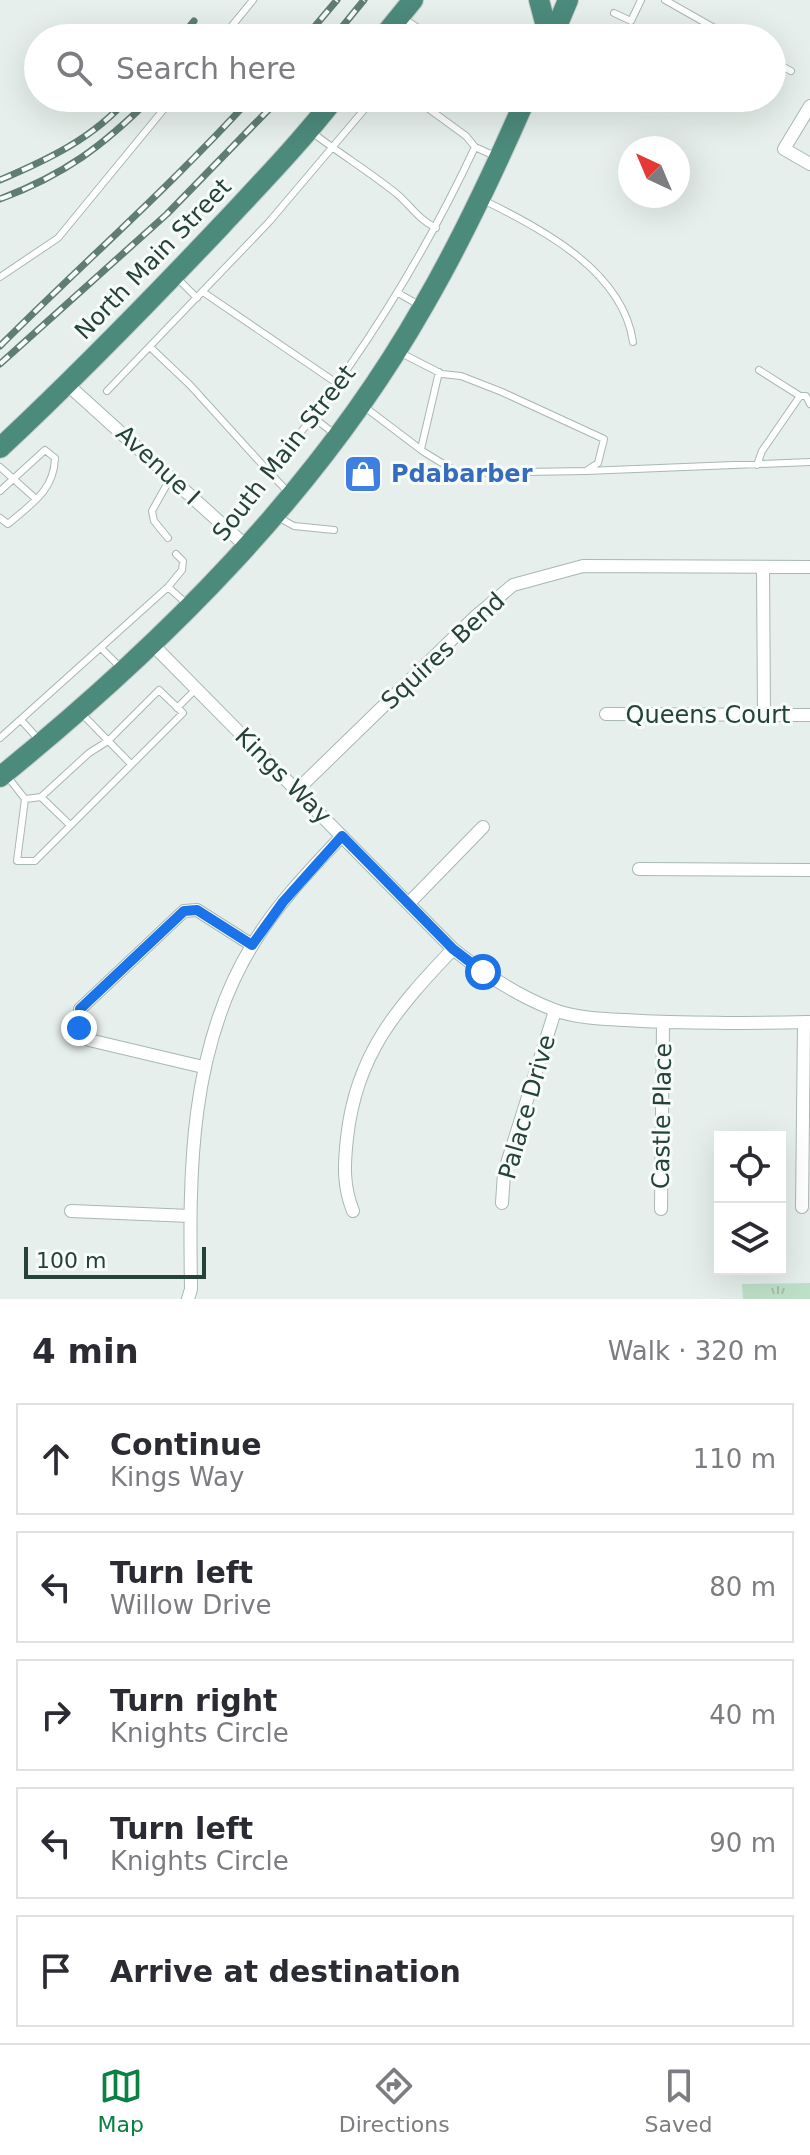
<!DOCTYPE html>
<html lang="en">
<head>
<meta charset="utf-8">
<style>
  body { margin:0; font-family:"DejaVu Sans",sans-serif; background:#f7f7f7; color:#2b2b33 }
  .controls { position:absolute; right:24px; bottom:24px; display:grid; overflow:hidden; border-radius:0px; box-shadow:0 8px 32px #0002 }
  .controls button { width:72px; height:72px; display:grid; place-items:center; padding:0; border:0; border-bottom:2px solid #e1e1e2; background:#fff; color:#2b2b33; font:40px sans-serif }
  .compass { position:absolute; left:618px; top:136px; width:72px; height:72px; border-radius:50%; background:#fff; box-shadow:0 8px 32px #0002; rotate:316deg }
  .scale { position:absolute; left:24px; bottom:20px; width:182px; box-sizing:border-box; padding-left:8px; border:4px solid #24423a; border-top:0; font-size:22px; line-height:28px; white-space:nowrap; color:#24423a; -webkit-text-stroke:6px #f7fbf9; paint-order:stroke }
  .stop { position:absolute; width:24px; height:24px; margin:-18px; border:6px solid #1a73e8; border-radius:50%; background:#fff }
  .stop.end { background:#1a73e8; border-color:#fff; box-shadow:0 2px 8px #0008 }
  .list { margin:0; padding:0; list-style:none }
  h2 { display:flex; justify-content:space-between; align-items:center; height:104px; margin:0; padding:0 32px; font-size:34px }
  h2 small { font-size:26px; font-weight:400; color:#7c7c81 }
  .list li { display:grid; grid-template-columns:52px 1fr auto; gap:24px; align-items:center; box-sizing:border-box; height:112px; margin:0 16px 16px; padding:0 16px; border:2px solid #e1e1e2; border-radius:0px }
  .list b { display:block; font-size:30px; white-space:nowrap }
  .list p { margin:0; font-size:26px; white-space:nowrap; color:#7c7c81 }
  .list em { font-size:26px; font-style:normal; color:#7c7c81 }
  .icon { flex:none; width:44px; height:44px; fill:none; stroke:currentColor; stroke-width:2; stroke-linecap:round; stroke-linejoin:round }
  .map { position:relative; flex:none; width:810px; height:1299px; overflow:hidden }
  .search { position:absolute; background:#fff; box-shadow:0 8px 32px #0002; left:24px; right:24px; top:24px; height:88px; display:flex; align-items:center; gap:20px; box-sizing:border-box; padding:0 28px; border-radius:44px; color:#7c7c81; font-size:30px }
  .sheet { height:744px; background:#fff }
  nav { display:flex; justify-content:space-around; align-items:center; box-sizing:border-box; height:112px; border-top:2px solid #e1e1e2; background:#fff; font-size:22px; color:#7c7c81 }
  nav a { display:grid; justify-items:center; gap:4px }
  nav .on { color:#0b8043 }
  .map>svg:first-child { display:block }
</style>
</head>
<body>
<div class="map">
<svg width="810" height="1299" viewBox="0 0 810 1299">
  <defs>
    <pattern id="grass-tufts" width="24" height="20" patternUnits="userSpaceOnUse" patternTransform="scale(2)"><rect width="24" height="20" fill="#bfe0c8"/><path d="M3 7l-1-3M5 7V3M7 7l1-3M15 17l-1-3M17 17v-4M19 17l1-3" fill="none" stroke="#a4c1ad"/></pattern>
  </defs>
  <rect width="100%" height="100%" fill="#e6efeb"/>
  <!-- grass -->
  <path fill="url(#grass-tufts)" d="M810 1283V1299H743L742 1284Z"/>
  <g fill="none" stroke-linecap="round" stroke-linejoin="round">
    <!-- service casing -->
    <g stroke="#a8b8b2" stroke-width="8">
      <path id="service" d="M665 0 732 38
        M614 13 631 21 641 0
        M403 18 433 38
        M222 38 253 0
        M772 61 791 71
        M414 98 415 99
        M429 109 466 136 475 147
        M313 133C340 154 370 172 397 194 411 206 419 220 436 228
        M485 201C543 229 623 272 633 342
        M0 277 58 238 173 98
        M177 278 197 298
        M203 292 338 384
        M398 293 419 305
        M150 347 190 385 269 472
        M759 370 800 396
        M107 391 269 222 374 98
        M362 405 424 452 458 473 586 471 598 463 604 439 502 392 461 376 442 374 399 352
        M314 418 336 435
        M421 449 439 372
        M757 465 762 451 800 396H806L810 404
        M0 467 36 499
        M586 471 810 462
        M0 491 45 450 55 458C54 491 31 504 8 524L0 518
        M288 492 269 472C352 372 420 265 475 147L497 157
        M276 516 294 526 334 530
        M168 538 154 521 152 511 171 477
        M168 587 186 603
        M102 649 122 669
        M177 708 196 689
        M82 714 131 764
        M21 720 40 741
        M0 738 168 587 182 570 183 561 176 554
        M7 776 25 799 17 861H35L183 713 159 690 108 741 89 753 41 797 25 799
        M41 797 70 825"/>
    </g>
    <!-- minor casing -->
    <g stroke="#a8b8b2" stroke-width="14">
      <path id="minor" d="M810 106 784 149 810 164
        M68 385 246 546
        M763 567 764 716
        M152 644 453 949C483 973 516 995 552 1009 574 1018 602 1019 625 1020 687 1024 748 1023 810 1022
        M606 714 810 715
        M296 791 476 616 513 585 583 566 810 567
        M639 869 810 870
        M409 903 483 827
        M203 1067 89 1040 79 1028 80 1009 184 911 197 910 252 945
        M502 1203 504 1173 555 1011
        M802 1207 804 1022
        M661 1209 663 1023
        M71 1211 190 1216
        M353 1211C343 1186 344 1165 347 1138 356 1054 397 1008 453 949
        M188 1299 191 1289C189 1171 189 1048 253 944 277 904 310 870 342 836"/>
    </g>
    <!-- trunk casing -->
    <g stroke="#c2cac8" stroke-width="22">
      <path id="trunk" d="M539 0 549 38
        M382 38 413 0
        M552 38 568 0
        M0 448C76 377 149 302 221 226 260 184 300 143 335 98
        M0 777C164 644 319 490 424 305 463 238 495 169 526 98"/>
    </g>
    <!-- service -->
    <use href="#service" stroke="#fff" stroke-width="6"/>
    <!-- minor -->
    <use href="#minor" stroke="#fff" stroke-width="12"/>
    <!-- trunk -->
    <use href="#trunk" stroke="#4c8a7c" stroke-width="20"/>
    <!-- rail casing -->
    <g stroke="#5f7d75" stroke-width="7">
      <path id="rail" d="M180 38 194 21
        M203 38 207 33
        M305 38 337 0
        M333 38 364 0
        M0 180C47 160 94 138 128 98
        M0 199C64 175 103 146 151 98
        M0 346C83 263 172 185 251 98
        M0 364 167 214 280 98"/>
    </g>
    <!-- rail -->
    <use href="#rail" stroke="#f7fbf9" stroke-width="4" stroke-dasharray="12" stroke-linecap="butt"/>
  </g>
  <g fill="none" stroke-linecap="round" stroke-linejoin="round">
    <!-- route -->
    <path stroke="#1a73e8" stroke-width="10" d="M79 1028 80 1009 184 911 197 910 252 945 283 902 342 836 453 949 483 972"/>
  </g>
  <!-- icons -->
  <defs>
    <g id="shop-square" transform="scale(2)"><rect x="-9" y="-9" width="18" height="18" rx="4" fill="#3f7fe0" stroke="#f7fbf9"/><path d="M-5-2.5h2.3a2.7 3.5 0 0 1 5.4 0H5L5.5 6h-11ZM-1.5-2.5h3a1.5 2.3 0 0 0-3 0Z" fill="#fff"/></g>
  </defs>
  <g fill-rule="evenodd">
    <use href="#shop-square" x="363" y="474"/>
  </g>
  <g text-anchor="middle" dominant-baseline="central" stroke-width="6" stroke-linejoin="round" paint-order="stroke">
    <!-- street labels -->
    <g font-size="24" fill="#24423a" stroke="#f7fbf9">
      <text transform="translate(153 259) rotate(-46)">North Main Street</text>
      <text transform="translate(284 453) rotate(-52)">South Main Street</text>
      <text transform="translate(158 465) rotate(43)">Avenue I</text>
      <text transform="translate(443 651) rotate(-43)">Squires Bend</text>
      <text x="708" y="715">Queens Court</text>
      <text transform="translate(283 776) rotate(45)">Kings Way</text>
      <text transform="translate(527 1107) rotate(-74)">Palace Drive</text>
      <text transform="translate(662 1116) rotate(-89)">Castle Place</text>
    </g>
    <!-- shop labels -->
    <g font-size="24" font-weight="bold" fill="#366cbe" stroke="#f7fbf9" text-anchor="start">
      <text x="391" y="474">Pdabarber</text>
    </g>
  </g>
</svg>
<div class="controls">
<button><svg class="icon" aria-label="locate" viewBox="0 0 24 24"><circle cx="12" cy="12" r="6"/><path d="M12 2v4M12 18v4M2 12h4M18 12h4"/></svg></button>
<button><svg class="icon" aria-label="layers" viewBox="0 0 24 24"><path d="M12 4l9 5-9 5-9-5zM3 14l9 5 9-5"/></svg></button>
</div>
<svg class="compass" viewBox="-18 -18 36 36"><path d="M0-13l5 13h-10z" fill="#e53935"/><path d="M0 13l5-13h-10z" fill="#7c7c81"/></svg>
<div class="scale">100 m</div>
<div class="stop" style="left:483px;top:972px"></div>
<div class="stop end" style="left:79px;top:1028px"></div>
<div class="search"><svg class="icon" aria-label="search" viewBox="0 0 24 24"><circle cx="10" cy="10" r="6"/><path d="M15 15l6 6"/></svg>Search here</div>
</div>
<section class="sheet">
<h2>4 min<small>Walk · 320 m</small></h2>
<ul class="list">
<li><svg class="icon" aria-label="ahead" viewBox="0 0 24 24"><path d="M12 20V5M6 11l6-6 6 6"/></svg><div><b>Continue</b><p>Kings Way</p></div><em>110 m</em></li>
<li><svg class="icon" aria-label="left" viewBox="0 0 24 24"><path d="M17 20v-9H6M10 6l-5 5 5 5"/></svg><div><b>Turn left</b><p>Willow Drive</p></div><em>80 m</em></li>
<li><svg class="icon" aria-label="right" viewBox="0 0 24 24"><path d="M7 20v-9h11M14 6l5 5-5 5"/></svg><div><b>Turn right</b><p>Knights Circle</p></div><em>40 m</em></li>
<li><svg class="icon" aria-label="left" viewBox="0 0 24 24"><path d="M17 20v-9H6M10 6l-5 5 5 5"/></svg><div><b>Turn left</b><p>Knights Circle</p></div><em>90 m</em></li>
<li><svg class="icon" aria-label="arrive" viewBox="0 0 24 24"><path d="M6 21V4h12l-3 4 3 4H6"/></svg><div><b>Arrive at destination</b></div></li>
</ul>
</section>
<nav>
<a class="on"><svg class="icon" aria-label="map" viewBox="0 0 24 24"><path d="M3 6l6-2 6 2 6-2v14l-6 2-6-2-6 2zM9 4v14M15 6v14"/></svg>Map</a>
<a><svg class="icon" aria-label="directions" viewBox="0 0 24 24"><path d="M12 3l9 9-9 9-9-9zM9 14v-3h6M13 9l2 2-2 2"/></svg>Directions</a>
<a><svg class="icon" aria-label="saved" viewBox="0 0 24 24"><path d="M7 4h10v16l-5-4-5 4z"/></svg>Saved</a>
</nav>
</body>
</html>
